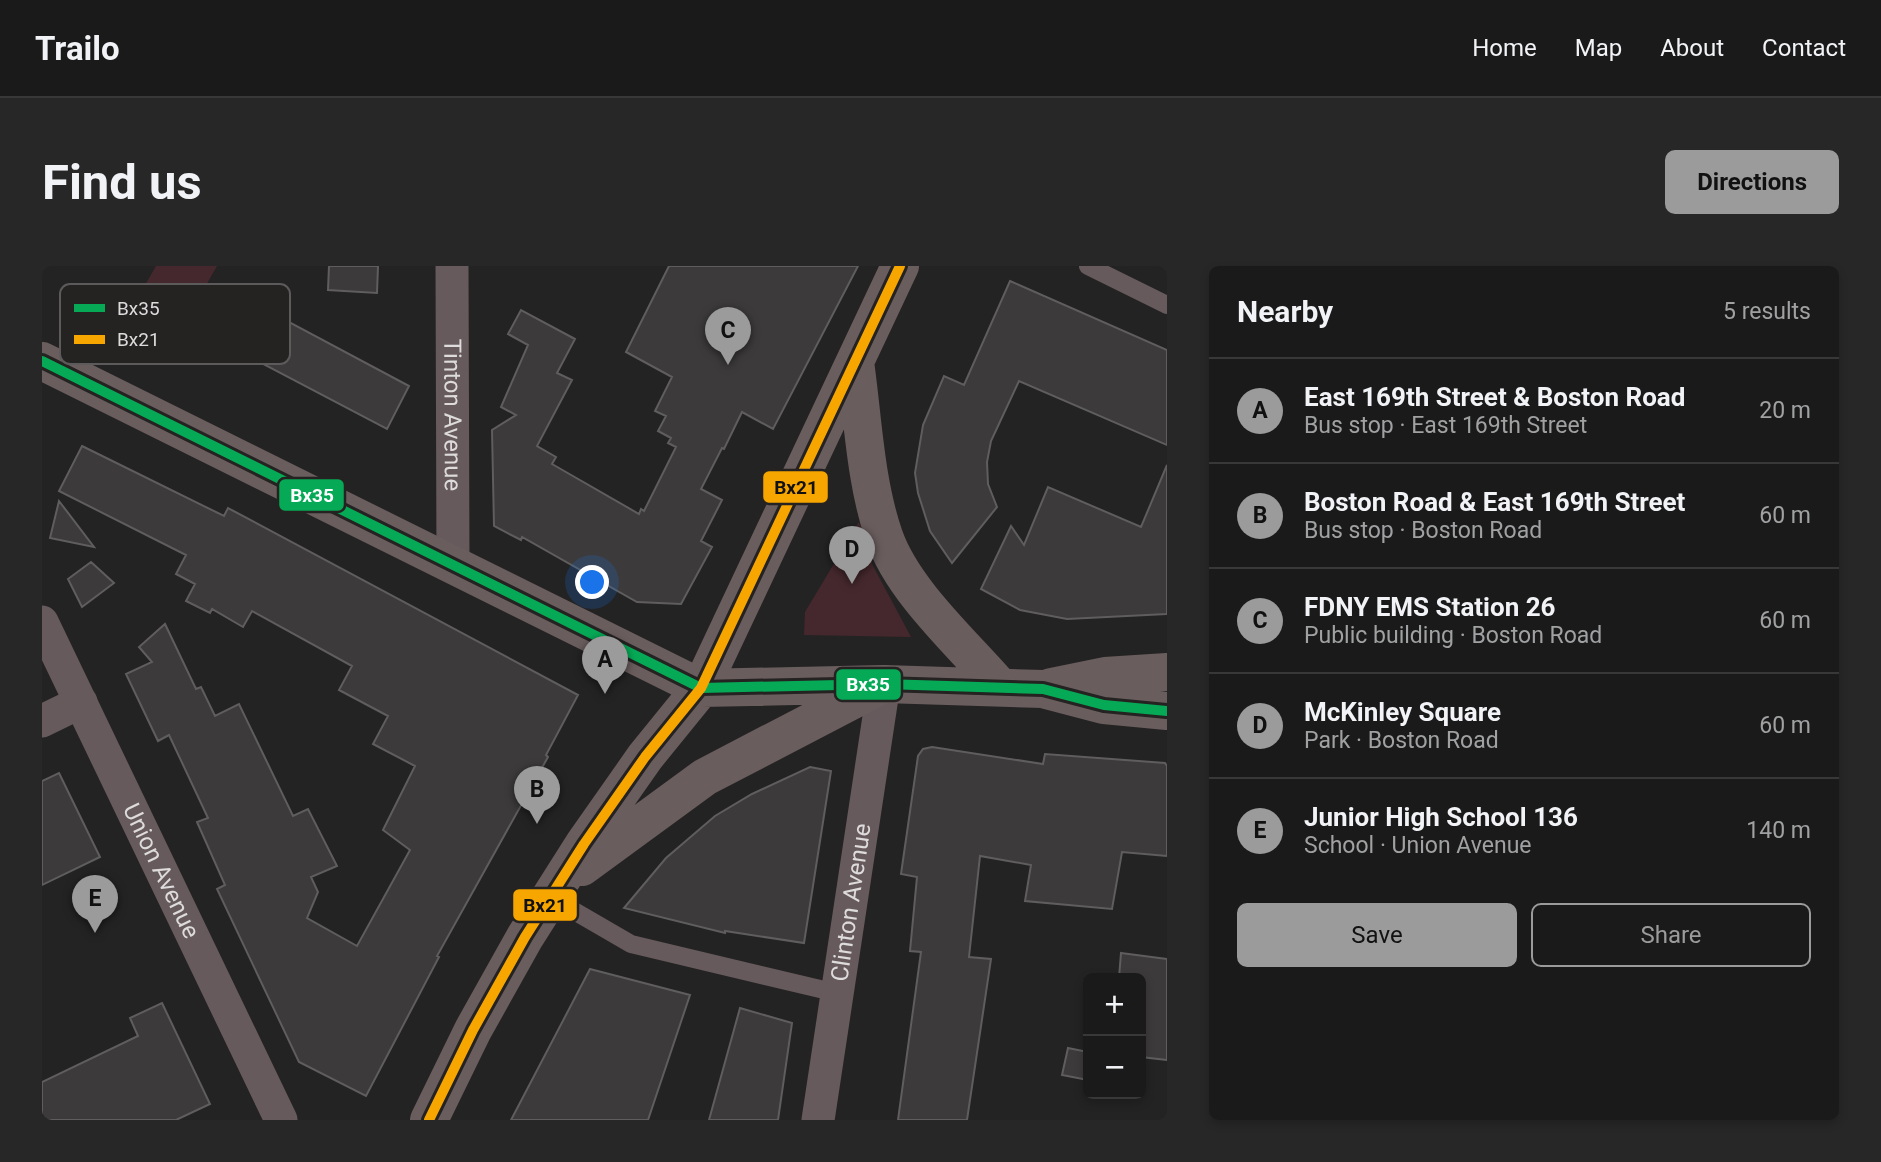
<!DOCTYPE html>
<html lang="en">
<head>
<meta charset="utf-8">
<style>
  body { margin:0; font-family:Roboto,sans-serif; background:#282727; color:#f1f3f6 }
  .controls { position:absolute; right:21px; bottom:21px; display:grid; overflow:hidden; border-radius:10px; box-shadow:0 4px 10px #0003 }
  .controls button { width:63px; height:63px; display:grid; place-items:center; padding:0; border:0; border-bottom:2px solid #393839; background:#1b1a1a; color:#f1f3f6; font:35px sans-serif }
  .you { position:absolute; left:551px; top:317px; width:24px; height:24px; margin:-18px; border:5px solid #fff; border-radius:50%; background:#1a73e8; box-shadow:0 0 0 10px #1a73e833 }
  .badge { display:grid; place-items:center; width:46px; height:46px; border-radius:50%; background:#9c9b9b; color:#111; font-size:23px; font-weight:700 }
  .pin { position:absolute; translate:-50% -58px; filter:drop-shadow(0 2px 4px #0008) }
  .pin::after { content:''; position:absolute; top:37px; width:24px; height:21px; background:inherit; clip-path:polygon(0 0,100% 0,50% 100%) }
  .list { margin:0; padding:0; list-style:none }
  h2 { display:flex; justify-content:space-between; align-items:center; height:91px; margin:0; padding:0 28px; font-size:30px }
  h2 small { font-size:23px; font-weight:400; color:#a0a1a2 }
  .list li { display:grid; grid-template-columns:46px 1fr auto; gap:21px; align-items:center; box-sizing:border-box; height:105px; padding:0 28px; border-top:2px solid #393839 }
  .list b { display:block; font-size:26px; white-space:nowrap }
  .list p { margin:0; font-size:23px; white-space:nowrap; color:#a0a1a2 }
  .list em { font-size:23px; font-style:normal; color:#a0a1a2 }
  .actions { display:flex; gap:14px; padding:21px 28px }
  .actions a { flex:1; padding:16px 0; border:2px solid #9c9b9b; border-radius:10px; text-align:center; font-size:24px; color:#9c9b9b }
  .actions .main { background:#9c9b9b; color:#111 }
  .map { position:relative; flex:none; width:1125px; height:854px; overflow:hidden; border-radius:10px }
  header { display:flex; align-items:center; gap:42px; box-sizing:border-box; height:98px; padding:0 35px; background:#1b1a1a; border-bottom:2px solid #393839 }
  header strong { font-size:33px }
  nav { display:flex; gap:38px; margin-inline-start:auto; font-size:24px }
  .intro { display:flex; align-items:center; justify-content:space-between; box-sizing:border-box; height:168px; padding:0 42px }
  h1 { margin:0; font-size:49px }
  .button { padding:18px 32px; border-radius:10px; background:#9c9b9b; color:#111; font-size:24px; font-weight:700 }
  main { display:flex; gap:42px; padding:0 42px }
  aside { flex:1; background:#1b1a1a; border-radius:10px; box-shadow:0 4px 10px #0003 }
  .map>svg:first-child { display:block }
</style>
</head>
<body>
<header>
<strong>Trailo</strong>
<nav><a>Home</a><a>Map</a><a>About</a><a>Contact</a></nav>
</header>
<div class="intro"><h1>Find us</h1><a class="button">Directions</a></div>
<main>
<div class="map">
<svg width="1125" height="854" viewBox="0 0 1125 854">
  <rect width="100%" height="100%" fill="#242323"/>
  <!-- green -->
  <path fill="#45282d" d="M114 0H175L124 89 78 63Z
    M817 256 831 300 869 371 762 369 763 346Z"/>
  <!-- building -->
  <path fill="#3c3a3a" stroke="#5f5d5d" stroke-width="2" d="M287 0H336L335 27 286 24Z
    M627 0H816L731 163 700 146 682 183 680 182 659 223 680 234 659 275 670 281 639 338 595 336 480 271 479 274 452 260 450 164 474 149 459 141 486 79 466 68 479 44 533 73 515 107 530 114 495 180 514 191 510 198 597 248 599 243 602 245 634 181 626 177 629 172 616 165 624 150 613 145 630 111 584 86Z
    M968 15 1125 84V179L977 115 949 175 945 196 946 218 955 241 910 297 888 265 876 227 873 207 881 159 902 110 922 119Z
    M187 24 367 120 345 163 164 68Z
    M40 180 182 250 186 242 536 429 504 489 506 491 395 690 397 691 324 830 257 796 175 623 183 619 155 556 166 552 127 469 116 475 84 408 110 396 97 381 123 358 154 423 159 421 173 450 197 438 251 550 266 543 295 600 269 611 276 626 265 652 315 680 368 584 341 564 373 500 331 478 346 450 297 424 310 400 210 345 201 361 170 343 168 347 144 335 153 318 134 308 144 289 17 225Z
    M1125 199V348L1025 353 978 344 939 323 969 260 982 279 1006 221 1099 261Z
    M17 235 52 281 8 272Z
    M49 296 72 317 40 341 26 313Z
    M890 481 1001 498 1003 488 1123 497 1125 500V590L1080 586 1070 643 983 635 989 599 938 590 927 691 949 693 925 854H856L879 686 868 685 875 611 859 608 876 490 881 483Z
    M768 501 789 505 762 677 683 665V667L582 642 624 592 673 550 710 528Z
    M17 507 58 591 0 619V515Z
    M1079 687 1125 693V794L1099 791V712H1077Z
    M548 703 648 729 606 854H469Z
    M120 737 168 838 134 854H0V816L96 770 88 752Z
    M698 742 750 757 736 854H667Z
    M1026 782 1046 786V814L1020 809Z"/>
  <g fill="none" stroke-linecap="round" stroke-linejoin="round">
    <!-- lane -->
    <path stroke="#675a5c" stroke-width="18" d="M1046 0 1125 39
      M508 631 589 678 795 727"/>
    <!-- street -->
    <g stroke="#675a5c" stroke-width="33">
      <path id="s1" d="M410 0 411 298"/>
      <path id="s2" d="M0 356 239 854"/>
      <path d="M0 455 39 436"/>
      <path id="s3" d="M776 854 842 418"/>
    </g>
    <!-- secondary -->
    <path stroke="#6a5d5e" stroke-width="38" d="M0 95 659 422 842 418 1001 423 1062 439 1125 445
      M813 96C821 152 823 215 842 270 861 325 920 377 958 421
      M1009 421 1063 410 1125 406
      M540 601 663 511 834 422
      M387 854 431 764 483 671 542 578 603 491 659 422 858 0"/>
    <!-- bus-1 casing -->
    <g stroke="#252222" stroke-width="16">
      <path id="bus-1" d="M0 95 659 422 842 418 1001 423 1062 439 1125 445"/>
    </g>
    <!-- bus-2 casing -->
    <g stroke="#252222" stroke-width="16">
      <path id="bus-2" d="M387 854 431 764 483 671 542 578 603 491 659 422 858 0"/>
    </g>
    <!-- bus-1 -->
    <use href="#bus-1" stroke="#06aa56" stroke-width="10"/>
    <!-- bus-2 -->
    <use href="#bus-2" stroke="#f7a600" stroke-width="10"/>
  </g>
  <g text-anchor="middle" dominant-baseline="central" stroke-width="5" stroke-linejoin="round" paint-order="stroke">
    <!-- street labels -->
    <g font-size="24" fill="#dddbdb" stroke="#252222">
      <text stroke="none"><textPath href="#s1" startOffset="149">Tinton Avenue</textPath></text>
      <text stroke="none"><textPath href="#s2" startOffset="276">Union Avenue</textPath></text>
      <text stroke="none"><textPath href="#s3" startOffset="220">Clinton Avenue</textPath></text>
    </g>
  </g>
  <!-- legend -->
  <rect x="18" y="18" width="230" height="80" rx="10" fill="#252222" stroke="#5c5a5a" stroke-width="2"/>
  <rect x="32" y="38" width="31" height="8" fill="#06aa56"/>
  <rect x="32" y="69" width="31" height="9" fill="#f7a600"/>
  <g font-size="19" fill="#dddbdb">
    <text x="75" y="49">Bx35</text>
    <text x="75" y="80">Bx21</text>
  </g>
  <g stroke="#252222" stroke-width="2.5">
    <rect x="720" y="204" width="67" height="34" rx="7" fill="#f7a600"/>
    <rect x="236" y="212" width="67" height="34" rx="7" fill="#06aa56"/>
    <rect x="793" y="402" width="67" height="33" rx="7" fill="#06aa56"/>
    <rect x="470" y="622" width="66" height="34" rx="7" fill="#f7a600"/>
  </g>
  <g font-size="19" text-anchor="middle" font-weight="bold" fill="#fff">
    <text x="270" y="236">Bx35</text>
    <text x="826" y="425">Bx35</text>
  </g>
  <g font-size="19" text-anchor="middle" font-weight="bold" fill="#111">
    <text x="754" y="228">Bx21</text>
    <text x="503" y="646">Bx21</text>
  </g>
</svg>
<div class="controls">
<button>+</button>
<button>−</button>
</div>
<div class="you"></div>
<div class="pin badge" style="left:563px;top:428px">A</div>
<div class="pin badge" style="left:495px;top:558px">B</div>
<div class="pin badge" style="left:686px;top:99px">C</div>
<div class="pin badge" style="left:810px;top:318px">D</div>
<div class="pin badge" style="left:53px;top:667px">E</div>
</div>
<aside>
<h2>Nearby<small>5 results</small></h2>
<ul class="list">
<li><span class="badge">A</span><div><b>East 169th Street &amp; Boston Road</b><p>Bus stop · East 169th Street</p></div><em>20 m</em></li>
<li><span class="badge">B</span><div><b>Boston Road &amp; East 169th Street</b><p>Bus stop · Boston Road</p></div><em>60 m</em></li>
<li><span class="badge">C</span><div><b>FDNY EMS Station 26</b><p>Public building · Boston Road</p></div><em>60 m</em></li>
<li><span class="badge">D</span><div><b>McKinley Square</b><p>Park · Boston Road</p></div><em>60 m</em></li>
<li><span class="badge">E</span><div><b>Junior High School 136</b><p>School · Union Avenue</p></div><em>140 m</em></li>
</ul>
<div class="actions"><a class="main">Save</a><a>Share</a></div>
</aside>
</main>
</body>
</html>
